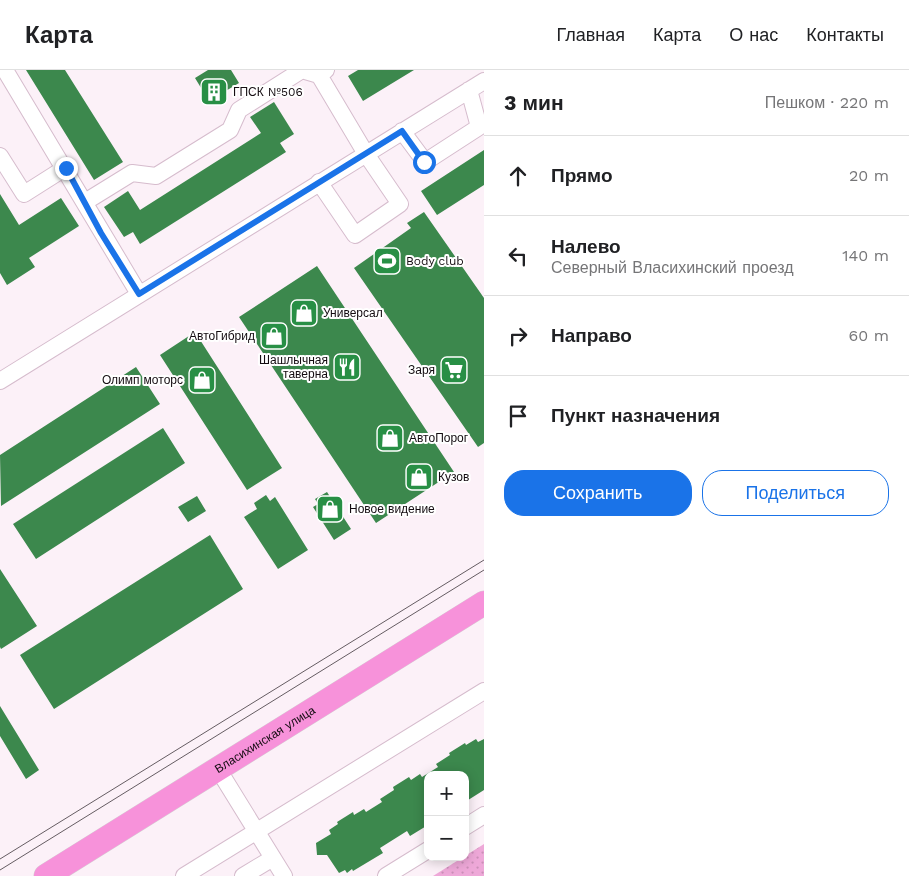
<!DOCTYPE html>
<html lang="ru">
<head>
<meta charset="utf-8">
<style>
  body { margin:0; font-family:"Work Sans",sans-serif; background:#f2f2f2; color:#202124 }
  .controls { position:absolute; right:15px; bottom:15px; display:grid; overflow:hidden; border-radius:10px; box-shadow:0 2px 12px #0003 }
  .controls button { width:45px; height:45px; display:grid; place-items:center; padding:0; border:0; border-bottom:1px solid #e0e0e0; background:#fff; color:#202124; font:25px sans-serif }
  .stop { position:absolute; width:15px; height:15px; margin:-11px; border:4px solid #1a73e8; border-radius:50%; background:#fff }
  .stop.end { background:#1a73e8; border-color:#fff; box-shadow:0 1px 5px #0008 }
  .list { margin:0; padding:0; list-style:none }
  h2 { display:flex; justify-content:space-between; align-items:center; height:65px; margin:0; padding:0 20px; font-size:21px }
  h2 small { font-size:16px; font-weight:400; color:#757577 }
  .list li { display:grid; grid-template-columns:32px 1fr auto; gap:15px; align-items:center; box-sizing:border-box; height:80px; padding:0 20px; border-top:1px solid #e0e0e0 }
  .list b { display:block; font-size:19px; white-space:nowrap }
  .list p { margin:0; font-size:16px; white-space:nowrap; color:#757577 }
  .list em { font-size:16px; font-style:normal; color:#757577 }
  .actions { display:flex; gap:10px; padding:15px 20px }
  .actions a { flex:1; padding:11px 0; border:1px solid #1a73e8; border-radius:20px; text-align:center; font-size:18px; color:#1a73e8 }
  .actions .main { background:#1a73e8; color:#fff }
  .icon { flex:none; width:28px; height:28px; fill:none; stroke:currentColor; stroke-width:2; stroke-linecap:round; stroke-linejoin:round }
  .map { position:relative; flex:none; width:484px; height:806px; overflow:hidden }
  header { display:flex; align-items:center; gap:30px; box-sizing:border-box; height:70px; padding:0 25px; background:#fff; border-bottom:1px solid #e0e0e0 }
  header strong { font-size:24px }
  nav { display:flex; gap:28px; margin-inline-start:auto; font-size:18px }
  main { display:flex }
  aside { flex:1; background:#fff }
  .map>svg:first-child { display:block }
</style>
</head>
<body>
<header>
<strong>Карта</strong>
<nav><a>Главная</a><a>Карта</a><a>О нас</a><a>Контакты</a></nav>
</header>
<main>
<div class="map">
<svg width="484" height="806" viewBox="0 0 484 806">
  <defs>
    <pattern id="park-dots" width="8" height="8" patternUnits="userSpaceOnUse" patternTransform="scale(1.25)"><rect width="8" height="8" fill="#eea8d8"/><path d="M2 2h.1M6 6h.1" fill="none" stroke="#cb8fb8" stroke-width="1.8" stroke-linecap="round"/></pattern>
  </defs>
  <rect width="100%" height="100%" fill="#fcf1f8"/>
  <!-- park -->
  <path fill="url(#park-dots)" d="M484 774V806H433Z"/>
  <!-- building -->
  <path fill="#3c884d" d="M26 0H65L123 92 94 110Z
    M208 0H231L239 13 209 31 195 8Z
    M358 0H414L363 31 348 6Z
    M274 32 294 64 280 73 286 82 140 174 133 162 124 167 104 137 128 121 140 140 261 63 250 47Z
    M484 80V115L437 145 421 121Z
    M0 124 19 155 61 128 79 156 29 188 35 197 7 215 0 203Z
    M424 142 484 228V373L478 377 354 198 411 158 407 153Z
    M317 196 454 402 376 453 239 247Z
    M195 262 282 398 247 420 160 285Z
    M136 297 160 334 1 436 0 385Z
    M163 358 185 393 36 489 13 454Z
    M327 422 351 459 334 470 313 437 318 434 315 429Z
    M266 425 270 431 275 427 308 480 278 499 244 447 257 439 254 433Z
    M197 426 206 441 188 452 178 437Z
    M210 465 243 519 54 639 20 585Z
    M0 499 37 556 1 579 0 577Z
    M0 636 39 700 26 709 0 666Z
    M476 669 478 672 484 669V720L465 732V705H428V755L410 766 407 761 380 778 383 783 353 801 352 799 347 803 345 800 339 803 327 785H317L316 773 331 764 329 760 338 754 337 752 353 742 354 745 364 739 366 742 382 732 380 729 394 720 393 717 409 707 411 710 420 704 422 707 438 697 436 694 450 685 449 683 465 673 466 675Z"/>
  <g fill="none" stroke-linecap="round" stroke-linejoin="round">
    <!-- minor casing -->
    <g stroke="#d6bccd" stroke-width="18">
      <path id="minor" d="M5 0 139 224
        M402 61 425 92 479 57 469 20
        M0 86 24 124 65 98
        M319 112 355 165 400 134 366 84 319 5 326 0
        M85 132 132 103 156 106 230 60 239 40 302 0 319 5
        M0 311 484 11
        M218 699 284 806
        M465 757 484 745
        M184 806 484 621
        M243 806 273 788
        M386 806 428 780"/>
    </g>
    <!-- highway casing -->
    <g stroke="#d5d3d4" stroke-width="25">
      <g id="highway">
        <path id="s1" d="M46 806 484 533"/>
      </g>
    </g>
    <!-- minor -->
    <use href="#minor" stroke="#fff" stroke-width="16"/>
    <!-- highway -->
    <use href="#highway" stroke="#f792da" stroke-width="24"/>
    <!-- tram -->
    <path stroke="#655c62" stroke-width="1" d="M0 789 484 490
      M0 800 484 500"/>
  </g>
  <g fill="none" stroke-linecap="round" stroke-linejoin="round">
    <!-- route -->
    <path stroke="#1a73e8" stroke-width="6" d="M66 98 101 163 139 224 402 61 424 92"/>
  </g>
  <!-- icons -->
  <defs>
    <g id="building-square" transform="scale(1.4375)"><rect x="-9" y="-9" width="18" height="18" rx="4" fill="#288f45" stroke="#fff"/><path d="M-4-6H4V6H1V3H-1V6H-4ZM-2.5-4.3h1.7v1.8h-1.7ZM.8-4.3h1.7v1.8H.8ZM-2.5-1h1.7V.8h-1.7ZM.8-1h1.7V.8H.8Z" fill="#fff"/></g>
    <g id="stadium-square" transform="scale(1.4375)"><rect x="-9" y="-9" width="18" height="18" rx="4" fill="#288f45" stroke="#fff"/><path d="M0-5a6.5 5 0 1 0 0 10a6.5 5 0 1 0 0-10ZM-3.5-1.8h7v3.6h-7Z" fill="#fff"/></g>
    <g id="shop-square" transform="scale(1.4375)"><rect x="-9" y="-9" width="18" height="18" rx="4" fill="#288f45" stroke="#fff"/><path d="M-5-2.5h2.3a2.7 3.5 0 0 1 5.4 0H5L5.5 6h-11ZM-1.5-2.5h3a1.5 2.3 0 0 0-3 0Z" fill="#fff"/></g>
    <g id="restaurant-square" transform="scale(1.4375)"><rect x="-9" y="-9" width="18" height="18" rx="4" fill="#288f45" stroke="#fff"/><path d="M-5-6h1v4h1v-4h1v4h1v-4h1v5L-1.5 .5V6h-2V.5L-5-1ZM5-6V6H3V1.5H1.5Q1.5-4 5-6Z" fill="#fff"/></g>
    <g id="supermarket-square" transform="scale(1.4375)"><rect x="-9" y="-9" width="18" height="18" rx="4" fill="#288f45" stroke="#fff"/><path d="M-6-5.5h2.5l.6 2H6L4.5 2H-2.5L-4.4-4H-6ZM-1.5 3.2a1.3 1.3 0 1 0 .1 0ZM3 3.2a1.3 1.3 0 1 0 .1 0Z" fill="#fff"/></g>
  </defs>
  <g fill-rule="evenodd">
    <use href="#building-square" x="214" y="22"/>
    <use href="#stadium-square" x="387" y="191"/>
    <use href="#shop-square" x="304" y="243"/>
    <use href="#shop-square" x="274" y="266"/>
    <use href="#restaurant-square" x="347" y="297"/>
    <use href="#supermarket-square" x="454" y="300"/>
    <use href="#shop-square" x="202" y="310"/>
    <use href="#shop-square" x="390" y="368"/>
    <use href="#shop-square" x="419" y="407"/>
    <use href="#shop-square" x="330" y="439"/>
  </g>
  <g text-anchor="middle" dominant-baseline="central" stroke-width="4" stroke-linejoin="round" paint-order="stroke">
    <!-- poi labels -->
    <g font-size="12" fill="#140c11" stroke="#fff" text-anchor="start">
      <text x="233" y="22">ГПСК №506</text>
      <text x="406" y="191">Body club</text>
      <text x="323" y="243">Универсал</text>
      <text x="255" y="266" text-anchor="end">АвтоГибрид</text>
      <text x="328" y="290" text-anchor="end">Шашлычная<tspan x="328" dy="14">таверна</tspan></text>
      <text x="435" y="300" text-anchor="end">Заря</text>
      <text x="183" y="310" text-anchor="end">Олимп моторс</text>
      <text x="409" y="368">АвтоПорог</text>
      <text x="438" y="407">Кузов</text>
      <text x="349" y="439">Новое видение</text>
    </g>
    <!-- street labels -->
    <g font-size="12" fill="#140c11" stroke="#fff">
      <text stroke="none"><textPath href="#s1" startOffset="258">Власихинская улица</textPath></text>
    </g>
  </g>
</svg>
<div class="controls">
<button>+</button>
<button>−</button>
</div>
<div class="stop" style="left:424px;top:92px"></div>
<div class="stop end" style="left:66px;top:98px"></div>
</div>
<aside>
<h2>3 мин<small>Пешком · 220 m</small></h2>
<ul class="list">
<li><svg class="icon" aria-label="ahead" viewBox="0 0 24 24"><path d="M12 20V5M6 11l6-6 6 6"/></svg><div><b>Прямо</b></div><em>20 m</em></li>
<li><svg class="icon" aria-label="left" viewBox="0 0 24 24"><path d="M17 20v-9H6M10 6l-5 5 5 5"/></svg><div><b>Налево</b><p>Северный Власихинский проезд</p></div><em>140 m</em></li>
<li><svg class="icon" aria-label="right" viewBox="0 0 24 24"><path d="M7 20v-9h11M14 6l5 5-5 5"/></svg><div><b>Направо</b></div><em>60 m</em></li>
<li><svg class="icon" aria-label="arrive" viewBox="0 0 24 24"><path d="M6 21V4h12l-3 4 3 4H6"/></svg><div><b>Пункт назначения</b></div></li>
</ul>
<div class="actions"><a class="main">Сохранить</a><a>Поделиться</a></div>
</aside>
</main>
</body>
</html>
